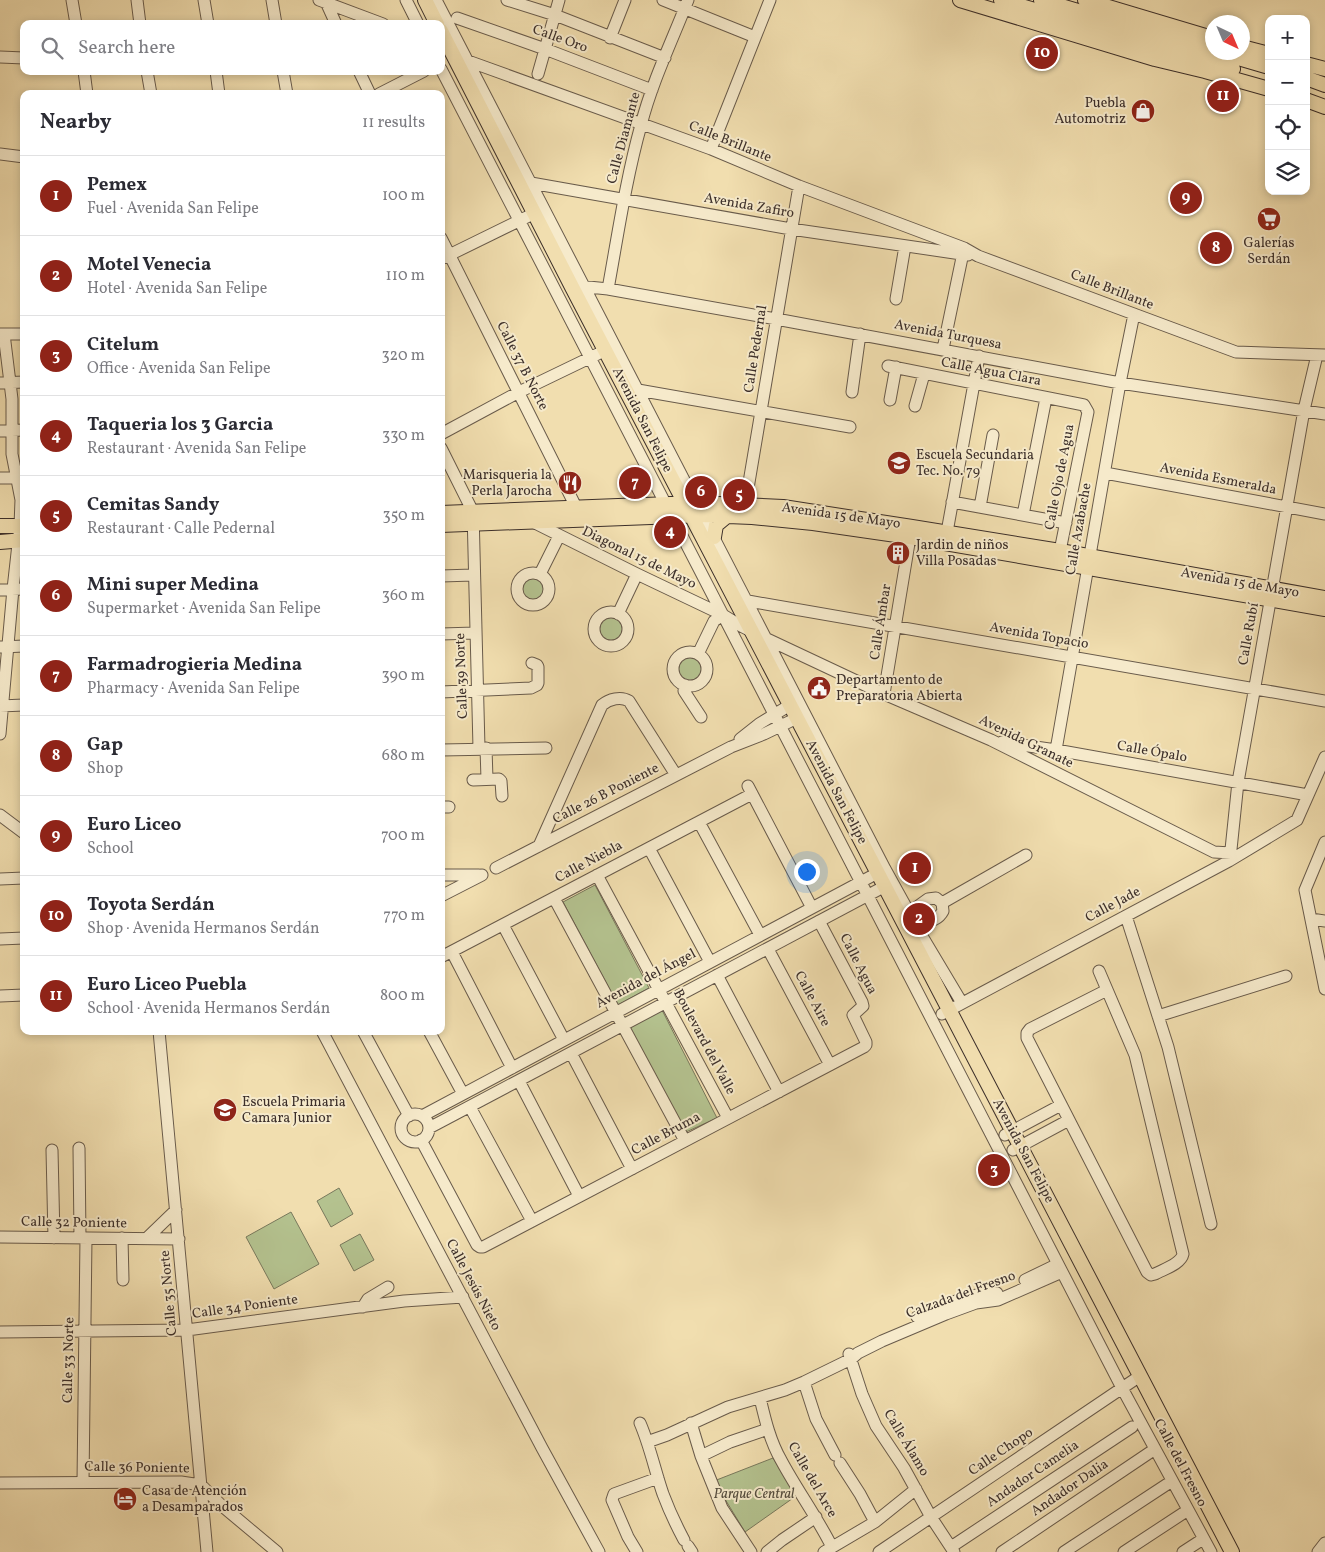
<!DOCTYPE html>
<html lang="en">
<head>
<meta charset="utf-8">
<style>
  body { margin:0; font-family:Vollkorn,serif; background:#f7f7f7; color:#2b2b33 }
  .controls { position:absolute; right:15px; top:15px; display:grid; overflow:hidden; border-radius:10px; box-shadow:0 2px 8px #0003 }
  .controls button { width:45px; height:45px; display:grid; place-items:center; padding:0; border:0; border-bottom:1px solid #e1e1e2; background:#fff; color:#2b2b33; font:25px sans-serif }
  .compass { position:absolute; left:1205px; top:15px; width:45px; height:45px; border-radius:50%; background:#fff; box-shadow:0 2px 8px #0003; rotate:136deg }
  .you { position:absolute; left:806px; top:871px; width:18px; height:18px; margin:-12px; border:4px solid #fff; border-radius:50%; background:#1a73e8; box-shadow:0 0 0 8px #1a73e833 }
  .badge { display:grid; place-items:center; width:32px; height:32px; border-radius:50%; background:#8f2418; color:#fff; font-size:16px; font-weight:700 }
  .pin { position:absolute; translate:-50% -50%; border:2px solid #fff; box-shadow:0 1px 5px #0006 }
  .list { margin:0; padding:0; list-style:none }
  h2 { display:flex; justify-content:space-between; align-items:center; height:65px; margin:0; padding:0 20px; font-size:21px }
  h2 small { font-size:16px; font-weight:400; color:#7c7c81 }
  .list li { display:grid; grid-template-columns:32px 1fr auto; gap:15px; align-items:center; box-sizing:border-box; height:80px; padding:0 20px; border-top:1px solid #e1e1e2 }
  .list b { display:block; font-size:19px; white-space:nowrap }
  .list p { margin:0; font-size:16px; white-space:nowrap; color:#7c7c81 }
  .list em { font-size:16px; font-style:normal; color:#7c7c81 }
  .icon { flex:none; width:28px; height:28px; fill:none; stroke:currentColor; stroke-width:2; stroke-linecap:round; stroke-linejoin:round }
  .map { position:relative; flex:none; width:1325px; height:1552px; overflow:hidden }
  .search { position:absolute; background:#fff; box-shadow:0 2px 8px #0003; left:20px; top:20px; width:425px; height:55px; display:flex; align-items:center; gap:12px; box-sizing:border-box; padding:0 18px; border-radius:10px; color:#7c7c81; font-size:19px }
  .panel { position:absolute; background:#fff; box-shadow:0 2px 8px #0003; left:20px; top:90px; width:425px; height:945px; border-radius:10px }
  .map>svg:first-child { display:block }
</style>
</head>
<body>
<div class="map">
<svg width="1325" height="1552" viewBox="0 0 1325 1552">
  <rect width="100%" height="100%" fill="#f1deaf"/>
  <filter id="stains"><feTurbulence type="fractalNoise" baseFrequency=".004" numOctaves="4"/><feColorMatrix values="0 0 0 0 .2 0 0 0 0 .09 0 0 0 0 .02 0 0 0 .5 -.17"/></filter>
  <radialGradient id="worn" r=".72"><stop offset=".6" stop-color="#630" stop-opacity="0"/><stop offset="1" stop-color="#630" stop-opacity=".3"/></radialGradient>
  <!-- green -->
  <path fill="#b4c28f" stroke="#78785c" d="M525 575H539L547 588 540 602H525L517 589Z
    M603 616H617L625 628 618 642H603L595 630Z
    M697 655 704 668 697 682H682L674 669 682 656Z
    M595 885 649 988 618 1005 563 902Z
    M662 1010 717 1118 686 1132 628 1027Z
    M339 1188 353 1214 331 1227 317 1201Z
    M291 1212 319 1264 274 1289 246 1237Z
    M360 1234 374 1260 354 1271 340 1245Z
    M773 1458 796 1496 745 1532 714 1481Z"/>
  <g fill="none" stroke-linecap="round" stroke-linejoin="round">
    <!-- minor casing -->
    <g stroke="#695b4b" stroke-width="13">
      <path id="minor" d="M72 0 76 24
        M137 0 140 24
        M204 0 208 24
        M272 0 276 24
        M319 0 383 24
        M406 0 418 24
        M436 0 885 869 922 936 962 1003
        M507 0 555 15 665 58
        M663 0 755 37
        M326 2 336 24
        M457 18 545 49 652 90
        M610 38 625 0
        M0 57 24 58
        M468 61 711 149 799 186 964 248 978 256 1236 352 1325 355
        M441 69 1122 1388 1211 1552
        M84 71 87 94
        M147 71 151 94
        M216 71 219 94
        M283 71 287 94
        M359 71 370 94
        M538 74 559 0
        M379 94 424 71
        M711 149 770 0
        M0 154 24 157
        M531 183 791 229 968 255
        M441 238 576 507
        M441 259 535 213
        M579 286 608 289 776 319 1120 383 1325 414
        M608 289C618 234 626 179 641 125 652 82 672 41 688 0
        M896 299 905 246
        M0 334H24
        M943 349 964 248
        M888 366 1084 405 1088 412 1060 551
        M0 383 24 382
        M638 390 850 427
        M852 392 860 334
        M890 400 896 367
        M915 406 924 374
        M0 431 24 430
        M441 434 519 392 606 350
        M441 448 473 512 479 748
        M1105 473 1325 514
        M0 478H24
        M952 502 1066 523
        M980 507 993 435
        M744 512 799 186
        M1023 515 1046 398
        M531 521 637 574 723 615 741 626 767 639 884 694 991 740 1214 852 1231 853
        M947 532 979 356
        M517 589a16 16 0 1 1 32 0a16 16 0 1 1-32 0Z
        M540 574 559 536
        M441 576 473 575
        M0 590 24 589
        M748 601 1325 701
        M594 629a17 17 0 1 1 34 0a17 17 0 1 1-34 0Z
        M618 614 637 574
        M441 634 475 633
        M1 647 24 646
        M673 669a17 17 0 1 1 34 0a17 17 0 1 1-34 0Z
        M698 654 714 621 723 615
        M685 685 684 691 701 717
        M441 692 531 688 537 685 538 683V667L537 665 532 663
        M884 694 911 531
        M0 706 24 705
        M0 734 13 589 20 526 21 500 12 454V399L4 334
        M740 739 759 724 790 705
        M1002 742 1056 750 1308 795
        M486 748 487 779
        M441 750 546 748
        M1056 750 1120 383 1134 314
        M473 780 499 779 501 781 502 796
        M748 786 812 908
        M441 807H449
        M0 815 24 833
        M699 822 760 935
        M1325 842 1305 890 1325 989
        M539 846 602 705C609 699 621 696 629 701L676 775
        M649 848 710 962
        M1230 859 1238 782 1304 410 1317 355
        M496 868 731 747 764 734 797 718
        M441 875H479
        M597 875 728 1118
        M0 879 24 878
        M441 896 482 875
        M554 898 685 1141
        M942 903 1026 855
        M910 912 928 899 936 898 942 903 943 911C938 921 927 922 917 925
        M1126 916 1168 1047 1211 1224
        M1311 919 1325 921
        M503 925 564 1040
        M0 939 24 938
        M768 949 830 1065
        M452 952 512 1068
        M441 957 752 794
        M1099 971 1135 1055 1183 1254C1181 1264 1164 1269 1155 1274L1151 1275 1147 1272 1027 1038V1033L1030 1029 1107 990
        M717 975 779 1092
        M0 996 24 995
        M942 1014 1229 861 1297 820 1325 757
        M1158 1016 1286 976
        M159 1031 207 1552
        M322 1031 542 1448 599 1552
        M363 1031 409 1116
        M429 1031 463 1094
        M571 1053 632 1169
        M519 1081 579 1196
        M470 1107 532 1221
        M401 1128a14 14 0 1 1 28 0a14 14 0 1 1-28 0Z
        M422 1116 885 869
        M429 1128 891 883
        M1005 1135 1061 1105
        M421 1140 477 1245 480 1247H483L864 1047 866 1045V1042L853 1015 863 1006 862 1002 819 921
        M79 1148 80 1238
        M52 1150 54 1238
        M1013 1150 1069 1120
        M0 1237 179 1239
        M122 1238 123 1280
        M147 1238 176 1210
        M1025 1280 1058 1264
        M363 1307 368 1299 388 1287
        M917 1317C937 1309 956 1299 977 1295 984 1293 990 1295 997 1293
        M0 1332 187 1330 404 1301 463 1297
        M849 1354 862 1394 876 1426 904 1468 931 1517 954 1552
        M804 1382 816 1419 835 1455
        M760 1398C765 1419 770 1441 781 1460 797 1490 817 1517 832 1547
        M640 1423C650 1446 655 1471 663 1494 669 1510 676 1525 684 1540
        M691 1423 701 1456 722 1508 751 1552
        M647 1442 667 1435 728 1407 785 1390 804 1382 851 1359 858 1353 882 1341 946 1314 976 1303 998 1300 1062 1272
        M701 1456 730 1442 768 1429
        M840 1463 860 1494 875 1522
        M83 1482 86 1238
        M0 1483 181 1482 201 1485 221 1505 277 1552
        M688 1546 692 1552
        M951 1547 1132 1427
        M637 1552 628 1537 612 1500 614 1494 658 1478
        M767 1552 782 1540 816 1517
        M824 1552 875 1522 916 1489
        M879 1552 1140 1376
        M1002 1552 1155 1449
        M1064 1552 1172 1481
        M1124 1552 1188 1510
        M1183 1552 1203 1539
        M1318 1552 1325 1543"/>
    </g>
    <!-- major casing -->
    <g stroke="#3c2f2a" stroke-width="16">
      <path id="major" d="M425 0 437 24
        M960 0 1155 59 1205 71 1269 89
        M1001 0 1233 69
        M1041 0 1212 51
        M1085 0 1212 38
        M441 31 572 287 1232 1552
        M1242 47 1269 54
        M1218 52 1269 67
        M1306 64 1325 69
        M1306 78 1325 85
        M1306 100 1325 107
        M441 513 696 503 783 507 912 527 1060 551 1325 598
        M441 525 703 515 752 517 813 523 910 537 1325 609
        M0 526H24
        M714 537 716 525 728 515
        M0 542 24 540"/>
    </g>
    <!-- minor -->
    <use href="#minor" stroke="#f6eacb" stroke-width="11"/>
    <!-- major -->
    <use href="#major" stroke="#f1deaf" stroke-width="14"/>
  </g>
  <!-- icons -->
  <defs>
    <g id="shop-disc" transform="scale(1.25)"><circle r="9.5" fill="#8f2418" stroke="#f6eacb"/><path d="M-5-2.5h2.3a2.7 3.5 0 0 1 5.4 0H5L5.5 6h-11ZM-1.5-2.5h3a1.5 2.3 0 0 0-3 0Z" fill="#fff"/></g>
    <g id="supermarket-disc" transform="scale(1.25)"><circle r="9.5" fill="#8f2418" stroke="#f6eacb"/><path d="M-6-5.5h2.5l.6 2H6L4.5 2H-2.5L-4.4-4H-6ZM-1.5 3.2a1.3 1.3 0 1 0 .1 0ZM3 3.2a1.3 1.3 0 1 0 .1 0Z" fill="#fff"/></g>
    <g id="university-disc" transform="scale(1.25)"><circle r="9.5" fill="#8f2418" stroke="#f6eacb"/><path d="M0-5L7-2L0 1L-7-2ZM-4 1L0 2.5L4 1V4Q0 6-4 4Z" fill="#fff"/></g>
    <g id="restaurant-disc" transform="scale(1.25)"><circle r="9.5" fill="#8f2418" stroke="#f6eacb"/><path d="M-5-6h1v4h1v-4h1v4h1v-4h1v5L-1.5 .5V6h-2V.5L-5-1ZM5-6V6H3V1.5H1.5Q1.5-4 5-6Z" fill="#fff"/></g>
    <g id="building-disc" transform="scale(1.25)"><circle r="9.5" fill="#8f2418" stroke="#f6eacb"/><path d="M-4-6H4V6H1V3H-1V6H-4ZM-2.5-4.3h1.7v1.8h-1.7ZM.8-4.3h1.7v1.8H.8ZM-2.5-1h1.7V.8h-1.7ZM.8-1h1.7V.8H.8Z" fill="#fff"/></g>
    <g id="civic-disc" transform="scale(1.25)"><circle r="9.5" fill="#8f2418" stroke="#f6eacb"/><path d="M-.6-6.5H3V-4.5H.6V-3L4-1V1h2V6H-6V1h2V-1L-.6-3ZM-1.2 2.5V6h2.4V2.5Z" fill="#fff"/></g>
    <g id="hotel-disc" transform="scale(1.25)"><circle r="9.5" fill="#8f2418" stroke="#f6eacb"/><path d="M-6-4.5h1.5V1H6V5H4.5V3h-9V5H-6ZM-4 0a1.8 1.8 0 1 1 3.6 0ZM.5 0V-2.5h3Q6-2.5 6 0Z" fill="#fff"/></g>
  </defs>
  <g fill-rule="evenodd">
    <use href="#shop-disc" x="1143" y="111"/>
    <use href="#supermarket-disc" x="1269" y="219"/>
    <use href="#university-disc" x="899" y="463"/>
    <use href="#restaurant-disc" x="570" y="483"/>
    <use href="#building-disc" x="898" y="553"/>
    <use href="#civic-disc" x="819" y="688"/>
    <use href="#university-disc" x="225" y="1110"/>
    <use href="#hotel-disc" x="125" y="1499"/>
  </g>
  <g text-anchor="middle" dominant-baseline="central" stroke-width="4" stroke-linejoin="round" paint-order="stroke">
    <!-- street labels -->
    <g font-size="14" fill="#3c2f2a" stroke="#f6eacb">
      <text transform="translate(560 39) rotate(20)">Calle Oro</text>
      <text transform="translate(624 138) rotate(-75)">Calle Diamante</text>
      <text transform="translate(730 142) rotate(22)">Calle Brillante</text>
      <text transform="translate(749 206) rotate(10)">Avenida Zafiro</text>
      <text transform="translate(1112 290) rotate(21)">Calle Brillante</text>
      <text transform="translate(948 335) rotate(11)">Avenida Turquesa</text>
      <text transform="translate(756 349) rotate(-81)">Calle Pedernal</text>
      <text transform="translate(522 366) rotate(63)">Calle 37 B Norte</text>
      <text transform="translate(991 372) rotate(11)">Calle Agua Clara</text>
      <text transform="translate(642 420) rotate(63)">Avenida San Felipe</text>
      <text transform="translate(1060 477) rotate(-79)">Calle Ojo de Agua</text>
      <text transform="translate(1218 479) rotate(11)">Avenida Esmeralda</text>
      <text transform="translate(841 516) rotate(8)">Avenida 15 de Mayo</text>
      <text transform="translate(1079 529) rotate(-80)">Calle Azabache</text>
      <text transform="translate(639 558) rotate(26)">Diagonal 15 de Mayo</text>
      <text transform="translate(1240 583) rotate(10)">Avenida 15 de Mayo</text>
      <text transform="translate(881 622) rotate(-81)">Calle Ámbar</text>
      <text transform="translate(1249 634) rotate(-80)">Calle Rubí</text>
      <text transform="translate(1039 636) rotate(10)">Avenida Topacio</text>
      <text transform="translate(462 676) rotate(-92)">Calle 39 Norte</text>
      <text transform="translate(1026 742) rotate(26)">Avenida Granate</text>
      <text transform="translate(1152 752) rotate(10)">Calle Ópalo</text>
      <text transform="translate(836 792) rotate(62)">Avenida San Felipe</text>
      <text transform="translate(606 794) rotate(-27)">Calle 26 B Poniente</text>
      <text transform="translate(589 862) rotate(-28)">Calle Niebla</text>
      <text transform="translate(1113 905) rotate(-28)">Calle Jade</text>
      <text transform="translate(858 964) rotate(63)">Calle Agua</text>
      <text transform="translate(646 979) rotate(-28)">Avenida del Ángel</text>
      <text transform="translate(812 999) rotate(62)">Calle Aire</text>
      <text transform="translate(704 1042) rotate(62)">Boulevard del Valle</text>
      <text transform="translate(666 1134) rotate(-28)">Calle Bruma</text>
      <text transform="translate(1023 1151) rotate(62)">Avenida San Felipe</text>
      <text transform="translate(74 1223) rotate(1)">Calle 32 Poniente</text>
      <text transform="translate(473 1285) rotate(62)">Calle Jesús Nieto</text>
      <text transform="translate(169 1293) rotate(-95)">Calle 35 Norte</text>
      <text transform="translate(961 1295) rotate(-20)">Calzada del Fresno</text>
      <text transform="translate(245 1307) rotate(-8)">Calle 34 Poniente</text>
      <text transform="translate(69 1360) rotate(-89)">Calle 33 Norte</text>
      <text transform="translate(906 1443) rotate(59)">Calle Álamo</text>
      <text transform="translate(1001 1452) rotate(-34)">Calle Chopo</text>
      <text transform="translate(1180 1463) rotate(62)">Calle del Fresno</text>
      <text transform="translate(137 1468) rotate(1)">Calle 36 Poniente</text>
      <text transform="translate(1033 1474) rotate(-34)">Andador Camelia</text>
      <text transform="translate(812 1480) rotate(60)">Calle del Arce</text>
      <text transform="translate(1070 1488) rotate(-34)">Andador Dalia</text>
    </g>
    <!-- poi labels -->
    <g font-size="14" fill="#3c2f2a" stroke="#f6eacb" text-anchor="start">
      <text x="1126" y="103" text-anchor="end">Puebla<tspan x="1126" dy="16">Automotriz</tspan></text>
      <text x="1269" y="243" text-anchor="middle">Galerías<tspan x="1269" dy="16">Serdán</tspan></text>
      <text x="916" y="455">Escuela Secundaria<tspan x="916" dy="16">Tec. No. 79</tspan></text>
      <text x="552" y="475" text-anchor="end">Marisqueria la<tspan x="552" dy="16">Perla Jarocha</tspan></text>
      <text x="916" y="545">Jardin de niños<tspan x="916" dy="16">Villa Posadas</tspan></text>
      <text x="836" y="680">Departamento de<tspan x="836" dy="16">Preparatoria Abierta</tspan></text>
      <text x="242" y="1102">Escuela Primaria<tspan x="242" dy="16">Camara Junior</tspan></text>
      <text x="142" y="1491">Casa de Atención<tspan x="142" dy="16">a Desamparados</tspan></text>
    </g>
    <!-- park labels -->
    <g font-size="14" font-style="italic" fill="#544c3e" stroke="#f6eacb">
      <text x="754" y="1494">Parque Central</text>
    </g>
  </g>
  <rect width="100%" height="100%" filter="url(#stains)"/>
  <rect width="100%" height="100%" fill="url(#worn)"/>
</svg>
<div class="controls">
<button>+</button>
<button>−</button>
<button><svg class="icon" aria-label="locate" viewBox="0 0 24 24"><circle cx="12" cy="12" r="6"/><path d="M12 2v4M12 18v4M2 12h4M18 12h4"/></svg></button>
<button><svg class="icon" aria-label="layers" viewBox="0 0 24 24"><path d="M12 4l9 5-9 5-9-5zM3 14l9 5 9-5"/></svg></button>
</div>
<svg class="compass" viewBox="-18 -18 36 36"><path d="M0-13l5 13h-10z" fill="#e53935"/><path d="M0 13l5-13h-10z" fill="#7c7c81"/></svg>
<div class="you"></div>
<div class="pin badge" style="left:915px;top:868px">1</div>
<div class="pin badge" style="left:919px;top:919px">2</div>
<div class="pin badge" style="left:994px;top:1170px">3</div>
<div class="pin badge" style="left:670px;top:532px">4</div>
<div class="pin badge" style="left:739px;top:495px">5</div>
<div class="pin badge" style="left:701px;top:492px">6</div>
<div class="pin badge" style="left:635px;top:483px">7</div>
<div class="pin badge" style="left:1216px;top:248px">8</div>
<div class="pin badge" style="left:1186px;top:198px">9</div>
<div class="pin badge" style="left:1042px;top:53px">10</div>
<div class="pin badge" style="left:1223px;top:96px">11</div>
<div class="search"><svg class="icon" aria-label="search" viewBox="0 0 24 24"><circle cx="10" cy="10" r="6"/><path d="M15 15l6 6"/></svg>Search here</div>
<section class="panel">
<h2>Nearby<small>11 results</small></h2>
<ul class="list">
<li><span class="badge">1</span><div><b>Pemex</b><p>Fuel · Avenida San Felipe</p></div><em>100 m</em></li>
<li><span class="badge">2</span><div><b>Motel Venecia</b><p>Hotel · Avenida San Felipe</p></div><em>110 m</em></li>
<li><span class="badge">3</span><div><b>Citelum</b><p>Office · Avenida San Felipe</p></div><em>320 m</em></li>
<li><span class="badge">4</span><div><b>Taqueria los 3 Garcia</b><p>Restaurant · Avenida San Felipe</p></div><em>330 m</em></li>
<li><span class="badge">5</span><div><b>Cemitas Sandy</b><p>Restaurant · Calle Pedernal</p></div><em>350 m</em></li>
<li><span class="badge">6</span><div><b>Mini super Medina</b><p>Supermarket · Avenida San Felipe</p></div><em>360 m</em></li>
<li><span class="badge">7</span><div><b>Farmadrogieria Medina</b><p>Pharmacy · Avenida San Felipe</p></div><em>390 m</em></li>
<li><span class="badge">8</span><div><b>Gap</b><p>Shop</p></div><em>680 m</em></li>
<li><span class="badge">9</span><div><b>Euro Liceo</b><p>School</p></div><em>700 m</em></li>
<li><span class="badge">10</span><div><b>Toyota Serdán</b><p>Shop · Avenida Hermanos Serdán</p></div><em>770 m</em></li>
<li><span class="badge">11</span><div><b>Euro Liceo Puebla</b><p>School · Avenida Hermanos Serdán</p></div><em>800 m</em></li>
</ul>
</section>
</div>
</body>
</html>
